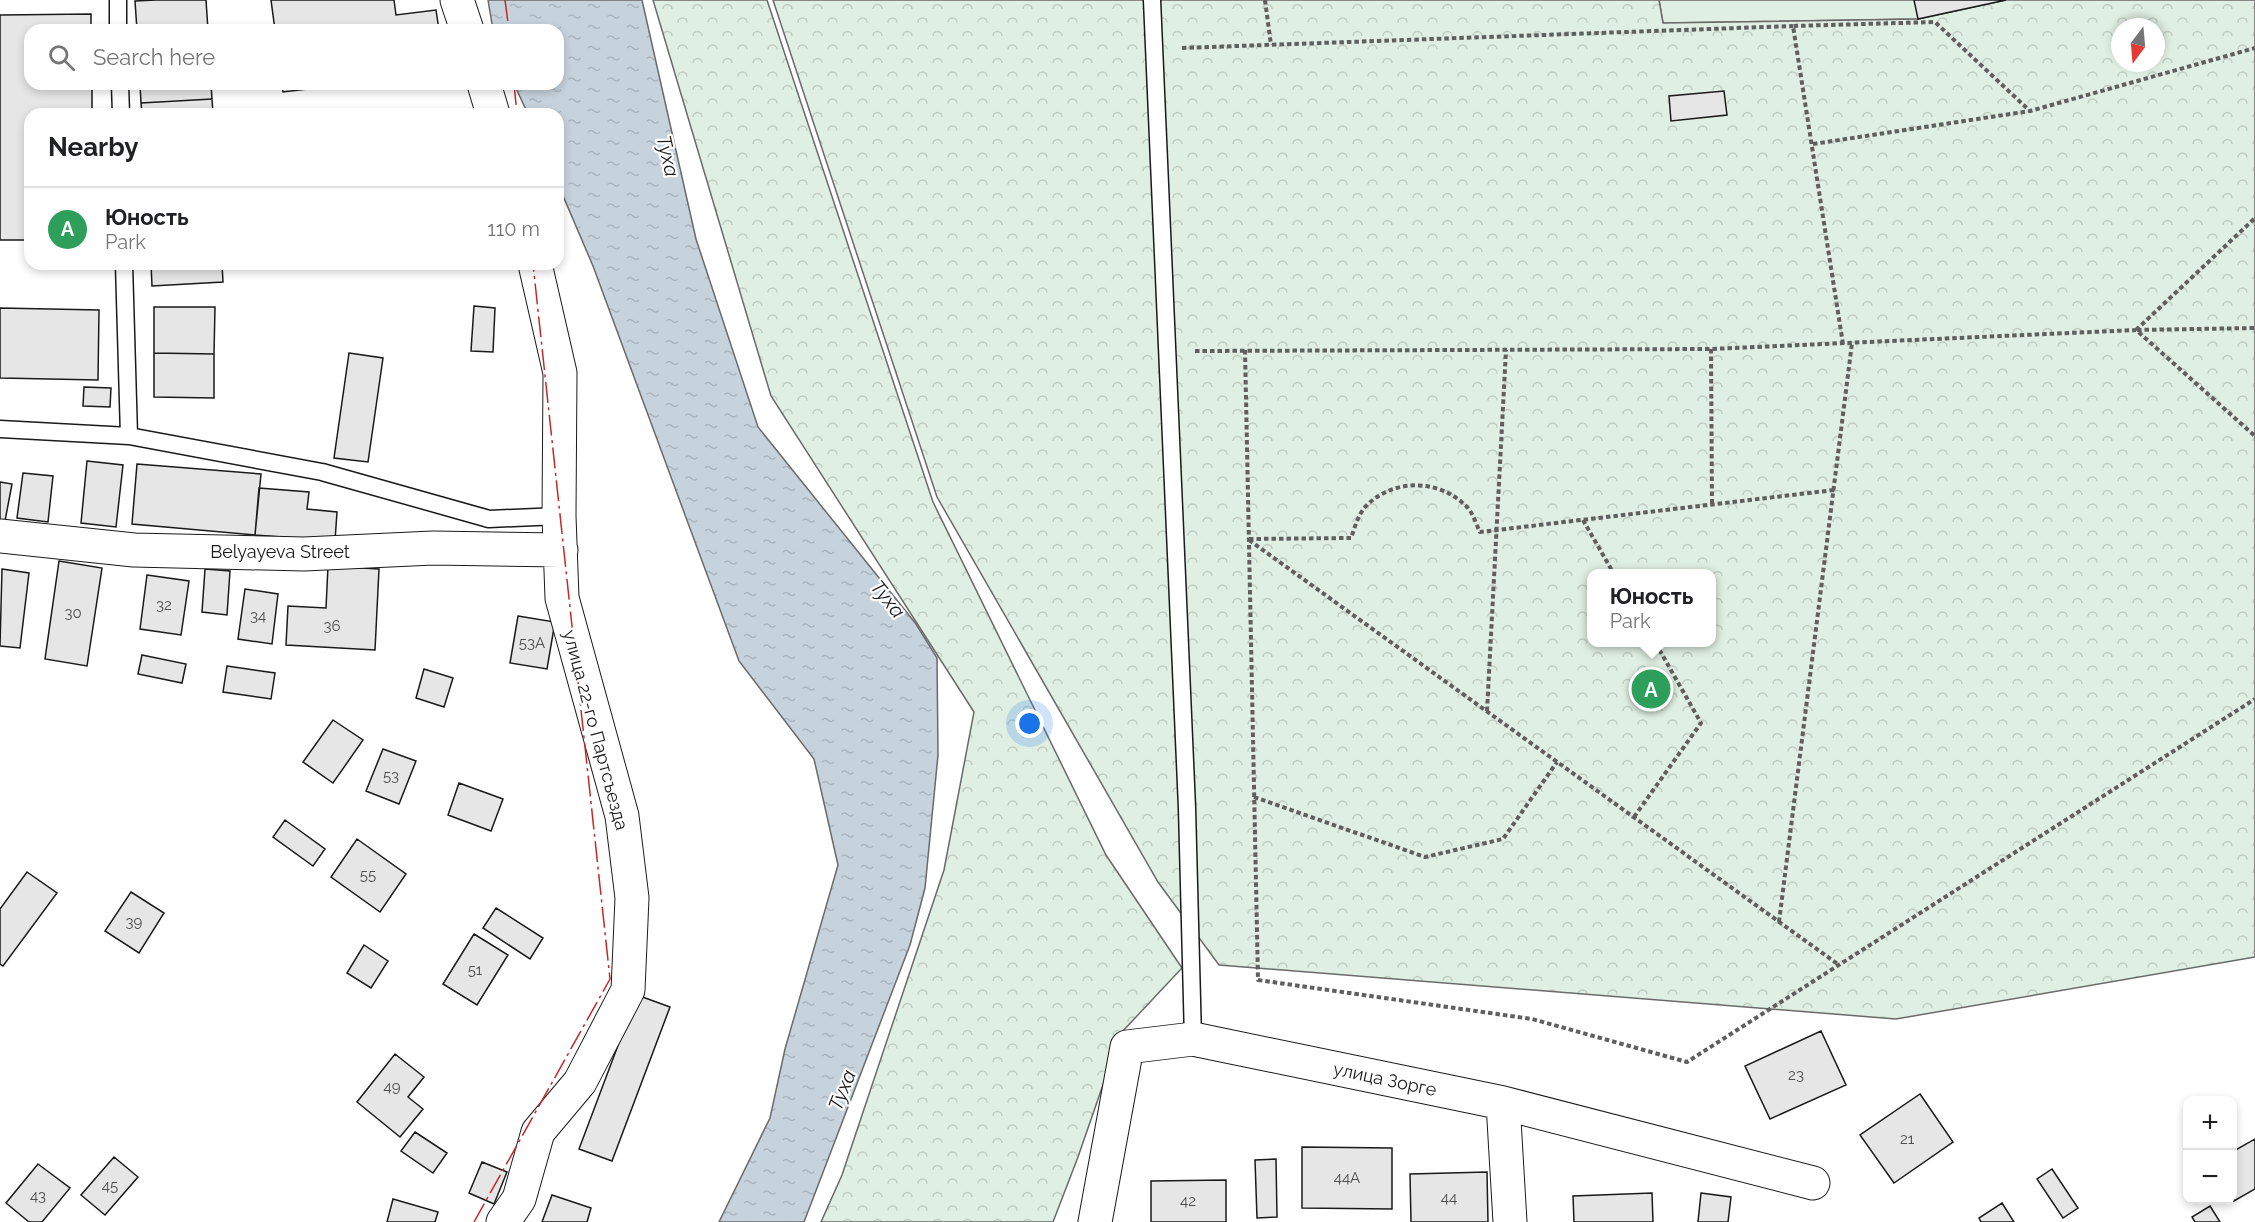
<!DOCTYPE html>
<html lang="en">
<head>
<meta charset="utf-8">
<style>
  body { margin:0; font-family:Raleway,sans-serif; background:#f2f2f2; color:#202124 }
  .controls { position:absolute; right:18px; bottom:18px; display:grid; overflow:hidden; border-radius:12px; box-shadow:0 3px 9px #0003 }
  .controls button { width:54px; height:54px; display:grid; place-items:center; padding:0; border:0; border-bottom:2px solid #e0e0e0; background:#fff; color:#202124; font:30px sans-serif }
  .compass { position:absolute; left:2111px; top:18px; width:54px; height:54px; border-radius:50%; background:#fff; box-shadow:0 3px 9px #0003; rotate:196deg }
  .you { position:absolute; left:1030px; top:724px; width:21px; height:21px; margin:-15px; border:4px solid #fff; border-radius:50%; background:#1a73e8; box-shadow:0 0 0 9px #1a73e833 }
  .badge { display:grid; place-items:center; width:39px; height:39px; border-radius:50%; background:#c62828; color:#fff; font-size:20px; font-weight:700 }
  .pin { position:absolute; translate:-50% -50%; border:3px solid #fff; box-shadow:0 2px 6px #0006 }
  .popup { position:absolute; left:1587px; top:569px; width:129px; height:78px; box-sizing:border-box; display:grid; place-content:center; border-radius:12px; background:#fff; filter:drop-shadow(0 2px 4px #0005); font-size:20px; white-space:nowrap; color:#757577 }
  .popup b { font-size:22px; color:#202124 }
  .popup::after { content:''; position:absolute; left:50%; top:100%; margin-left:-12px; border:12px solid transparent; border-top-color:#fff }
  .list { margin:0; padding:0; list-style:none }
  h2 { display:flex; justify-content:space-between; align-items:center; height:78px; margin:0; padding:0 24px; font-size:26px }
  h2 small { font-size:20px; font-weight:400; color:#757577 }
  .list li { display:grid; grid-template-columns:39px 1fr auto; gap:18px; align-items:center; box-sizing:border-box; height:84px; padding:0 24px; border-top:2px solid #e0e0e0 }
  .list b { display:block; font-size:22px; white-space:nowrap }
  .list p { margin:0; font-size:20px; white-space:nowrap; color:#757577 }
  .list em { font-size:20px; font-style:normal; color:#757577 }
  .icon { flex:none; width:33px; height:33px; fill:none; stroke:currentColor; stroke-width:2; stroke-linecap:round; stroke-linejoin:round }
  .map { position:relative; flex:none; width:2255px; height:1222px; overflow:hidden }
  .search { position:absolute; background:#fff; box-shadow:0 3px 9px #0003; left:24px; top:24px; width:540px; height:66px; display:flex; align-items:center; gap:15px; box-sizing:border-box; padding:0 21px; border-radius:18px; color:#757577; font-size:22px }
  .panel { position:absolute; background:#fff; box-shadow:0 3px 9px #0003; left:24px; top:108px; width:540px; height:162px; border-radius:18px }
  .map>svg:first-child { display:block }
</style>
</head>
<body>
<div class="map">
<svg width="2255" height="1222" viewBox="0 0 2255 1222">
  <defs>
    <pattern id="forest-crowns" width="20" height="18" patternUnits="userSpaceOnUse" patternTransform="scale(1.5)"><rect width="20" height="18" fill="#e0efe3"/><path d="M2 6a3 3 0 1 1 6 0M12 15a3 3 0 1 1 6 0" fill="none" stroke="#c0ccc2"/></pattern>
    <pattern id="water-ripples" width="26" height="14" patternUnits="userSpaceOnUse" patternTransform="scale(1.5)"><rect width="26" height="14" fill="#c6d2dc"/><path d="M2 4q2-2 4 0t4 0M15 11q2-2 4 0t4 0" fill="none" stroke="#aab4bc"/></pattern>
  </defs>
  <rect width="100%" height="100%" fill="#fff"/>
  <!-- grass -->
  <path fill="#e0efe3" stroke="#6a6a6a" stroke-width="1.5" d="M1659 0H2006L1918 19 1663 23Z"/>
  <!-- forest -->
  <path fill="url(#forest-crowns)" stroke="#6a6a6a" stroke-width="1.5" fill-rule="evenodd" d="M653 0H767L933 502 1106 855 1182 968 1121 1033 1078 1157 1053 1222H821L842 1175 944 870 974 712 771 396Z
    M773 0H1659L1663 23 1918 19 2006 0H2255V957L1896 1019 1219 965 1158 882 937 497ZM2120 27H2156V63H2120ZM1591 574H1711V642H1591Z"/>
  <!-- water -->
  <path fill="url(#water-ripples)" stroke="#6a6a6a" stroke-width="1.5" d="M488 0H642L696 239 758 427 916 624 937 658 938 755 925 888 910 945 804 1222H719L770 1118 785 1049 838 865 814 759 739 661 593 266 558 184V114H528L514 84H558V30H493Z"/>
  <!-- building -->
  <path fill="#e6e6e6" stroke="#1a1a1a" stroke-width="1.5" d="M156 0H206L208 30H137L135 1Z
    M271 0H394L396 15 436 10 439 30H275Z
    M1914 0H2006L1918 19Z
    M91 14V30H30V84H92V114H30V240H0V15Z
    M140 84H211L212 99 141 103Z
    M282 84H350L283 92Z
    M1724 91 1727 115 1671 121 1669 96Z
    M212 99 213 114H142L141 103Z
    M151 264H222L223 282 152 286Z
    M474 306 495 308 493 352 471 351Z
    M154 307H215L214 354 154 353Z
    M0 308 99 310 98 380 0 378Z
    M154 353 214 354V398L154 397Z
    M349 353 383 358 368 462 334 458Z
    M84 387 111 388 110 407 83 406Z
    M87 461 123 465 116 527 81 523Z
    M137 464 261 474 255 535 132 524Z
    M23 473 53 476 48 522 17 518Z
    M0 482 12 484 5 521H0Z
    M259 488 309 492 307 509 337 512 335 541 255 535Z
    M59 561 102 568 87 666 45 659Z
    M328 566 379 569 375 650 286 645 288 606 326 608Z
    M2 569 29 573 20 648 0 646Z
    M205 569 230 571 227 615 202 612Z
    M147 575 189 581 181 635 140 629Z
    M245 589 278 594 272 644 238 639Z
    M518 616 555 622 547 669 510 663Z
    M142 655 186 664 182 683 138 674Z
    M227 666 275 673 271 699 223 692Z
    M424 669 453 678 444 707 416 698Z
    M333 720 363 740 333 783 303 762Z
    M383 749 416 761 399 804 366 791Z
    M459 783 503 799 491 831 448 815Z
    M285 820 325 849 313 866 273 837Z
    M357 839 406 874 380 912 331 877Z
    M27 872 57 893 3 966 0 964V909Z
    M131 892 164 913 139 953 105 931Z
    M496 908 543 938 530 959 483 928Z
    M474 934 508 955 477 1005 443 984Z
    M364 945 388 961 371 988 347 973Z
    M637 995 670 1007 612 1161 579 1149Z
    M1821 1031 1846 1085 1770 1119 1745 1066Z
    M395 1054 424 1077 408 1097 423 1109 400 1137 357 1102Z
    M1920 1094 1953 1142 1894 1183 1860 1135Z
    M415 1132 447 1153 433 1173 401 1151Z
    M2255 1139V1189L2234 1201 2232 1152Z
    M1302 1147 1392 1148V1209L1302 1208Z
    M114 1157 138 1177 105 1215 81 1195Z
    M1276 1159 1277 1217 1257 1218 1255 1160Z
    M482 1162 507 1172 494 1204 469 1193Z
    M38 1164 70 1188 42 1222H29L6 1203Z
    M2052 1169 2078 1208 2063 1218 2037 1179Z
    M1487 1172 1488 1222H1411L1410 1174Z
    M1226 1180V1222H1151V1181Z
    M1652 1193 1653 1222H1574L1573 1196Z
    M1701 1193 1731 1197 1728 1222H1698Z
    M552 1195 591 1208 587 1222H542Z
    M393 1199 438 1212 435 1222H387Z
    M2002 1203 2014 1222H1981L1979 1218Z
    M2210 1206 2220 1222H2195L2192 1217Z"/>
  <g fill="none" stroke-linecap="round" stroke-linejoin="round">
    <!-- lane casing -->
    <g stroke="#1a1a1a" stroke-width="19">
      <path id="lane" d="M118 0V30
        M1152 0 1187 808 1193 1039
        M120 84 121 114
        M124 264 129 436
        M0 429 129 436 322 472 489 519 559 516"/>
    </g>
    <!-- street casing -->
    <g stroke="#1a1a1a" stroke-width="35">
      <path id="street" d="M457 0 467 30
        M484 84 493 114
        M0 536 134 550 304 554 433 548 561 550
        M1503 1103 1510 1222
        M503 1222 519 1199 538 1132 580 1082 628 990 632 898 622 816 562 598 559 516 560 373 535 264
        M1095 1222 1127 1047 1193 1039 1503 1103 1813 1183"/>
    </g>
    <!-- path -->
    <path stroke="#5f5f5f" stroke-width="4" stroke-dasharray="4.5 3" stroke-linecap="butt" d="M1265 0 1271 45
      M1182 48 1793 26
      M1813 144 2030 111 2255 48
      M2136 330 2255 218
      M2137 330 2255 328
      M1843 344 1793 26 1935 22 2030 111
      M1711 349 1712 504
      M1245 350 1258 980 1532 1019 1687 1062 2255 699
      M1195 351 1711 349 2136 330 2255 436
      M1583 520 1614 574
      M1249 539 1351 538C1355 527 1358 514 1367 505 1395 478 1440 479 1467 507 1473 513 1476 524 1480 532L1834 490
      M1249 540 1839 965
      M1487 711 1506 350
      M1254 797 1425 857 1503 839 1557 762
      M1634 817 1701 723 1655 642
      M1779 922 1852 343"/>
    <!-- lane -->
    <use href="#lane" stroke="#fff" stroke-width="16"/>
    <!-- street -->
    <use href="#street" stroke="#fff" stroke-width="33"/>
    <!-- power -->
    <path stroke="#c62828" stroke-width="1.5" stroke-dasharray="21 4.5 3 4.5" stroke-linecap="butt" d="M505 0 509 30
      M514 84 517 114
      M474 1222 610 979 533 264"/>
  </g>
  <g text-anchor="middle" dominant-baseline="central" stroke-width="4.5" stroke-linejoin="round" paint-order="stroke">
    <!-- number labels -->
    <g font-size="15" fill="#4d4d4d">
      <text x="164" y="605">32</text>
      <text x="73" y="613">30</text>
      <text x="258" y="616">34</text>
      <text x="332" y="626">36</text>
      <text x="532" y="643">53А</text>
      <text x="391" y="776">53</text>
      <text x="368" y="875">55</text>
      <text x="134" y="922">39</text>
      <text x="475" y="970">51</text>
      <text x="1796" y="1075">23</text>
      <text x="392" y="1087">49</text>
      <text x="1907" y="1139">21</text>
      <text x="1347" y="1178">44А</text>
      <text x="110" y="1186">45</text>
      <text x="38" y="1196">43</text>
      <text x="1449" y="1198">44</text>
      <text x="1188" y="1201">42</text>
    </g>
    <!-- street labels -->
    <g font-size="18" fill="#1a1a1a" stroke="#fff">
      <text x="280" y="551">Belyayeva Street</text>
      <text transform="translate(596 730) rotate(75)">улица 22-го Партсъезда</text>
      <text transform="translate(1385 1079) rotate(12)">улица Зорге</text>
    </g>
    <!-- water labels -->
    <g font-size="20" font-style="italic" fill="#1a1a1a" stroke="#fff">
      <text transform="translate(668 156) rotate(77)">Туха</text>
      <text transform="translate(888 599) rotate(51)">Туха</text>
      <text transform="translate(842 1090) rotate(-68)">Туха</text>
    </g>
  </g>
</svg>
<div class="controls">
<button>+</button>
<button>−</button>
</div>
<svg class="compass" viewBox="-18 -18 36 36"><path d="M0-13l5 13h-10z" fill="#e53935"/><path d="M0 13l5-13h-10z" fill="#757577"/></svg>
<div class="you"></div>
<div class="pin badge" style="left:1651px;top:689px;background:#2e9e5b">A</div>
<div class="popup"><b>Юность</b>Park</div>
<div class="search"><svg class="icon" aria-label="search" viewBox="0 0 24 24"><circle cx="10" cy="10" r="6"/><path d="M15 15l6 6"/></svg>Search here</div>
<section class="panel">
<h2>Nearby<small></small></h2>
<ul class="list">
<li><span class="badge" style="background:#2e9e5b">A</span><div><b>Юность</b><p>Park</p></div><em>110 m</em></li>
</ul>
</section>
</div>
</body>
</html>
